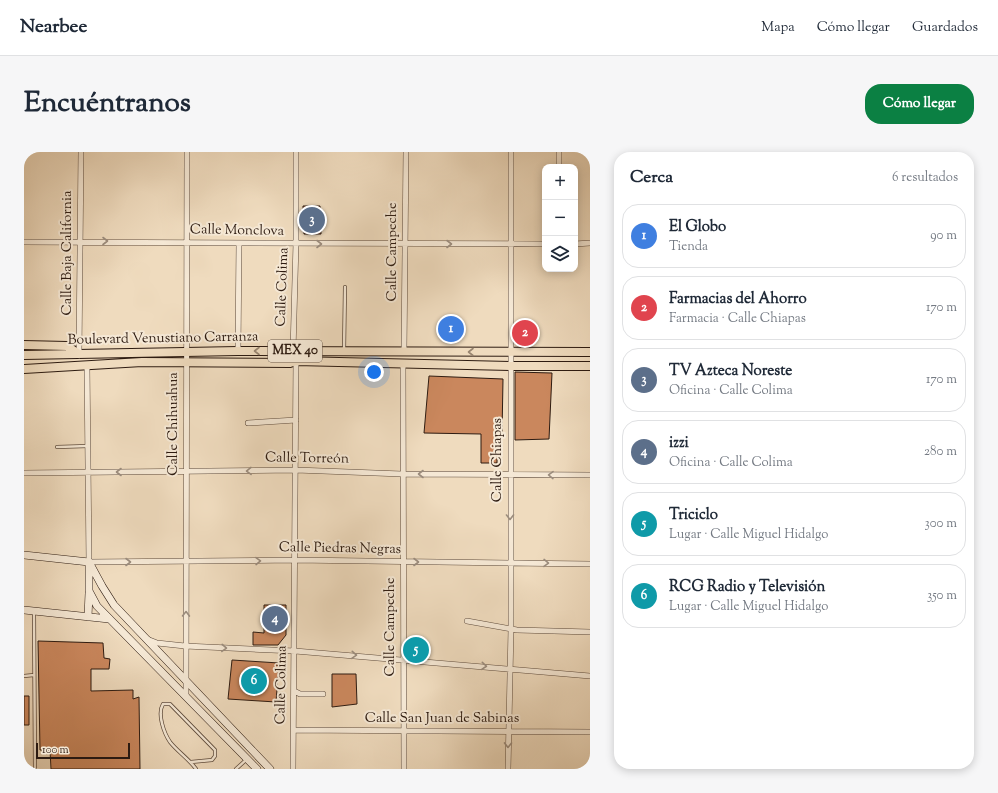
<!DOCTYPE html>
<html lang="es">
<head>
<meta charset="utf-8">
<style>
  body { margin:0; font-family:"Sorts Mill Goudy",serif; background:#f6f6f7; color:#1f2937 }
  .controls { position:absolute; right:12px; top:12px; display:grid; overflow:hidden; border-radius:8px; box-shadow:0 2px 10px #0003 }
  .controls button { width:36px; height:36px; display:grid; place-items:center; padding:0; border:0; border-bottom:1px solid #e0e1e3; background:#fff; color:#1f2937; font:20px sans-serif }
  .scale { position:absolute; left:12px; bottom:10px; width:94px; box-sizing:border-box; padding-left:4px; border:2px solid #2d1b11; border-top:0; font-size:11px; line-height:14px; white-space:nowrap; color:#2d1b11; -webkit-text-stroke:3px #f5e8d5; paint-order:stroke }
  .you { position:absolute; left:350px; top:220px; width:14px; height:14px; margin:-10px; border:3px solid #fff; border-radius:50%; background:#1a73e8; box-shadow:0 0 0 6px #1a73e833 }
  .badge { display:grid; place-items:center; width:26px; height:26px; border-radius:50%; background:#0b8043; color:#fff; font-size:13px; font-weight:700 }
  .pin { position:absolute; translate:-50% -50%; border:2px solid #fff; box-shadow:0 1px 4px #0006 }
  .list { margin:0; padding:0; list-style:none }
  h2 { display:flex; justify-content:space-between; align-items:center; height:52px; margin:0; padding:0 16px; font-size:17px }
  h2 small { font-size:13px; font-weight:400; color:#747a83 }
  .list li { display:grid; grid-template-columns:26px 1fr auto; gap:12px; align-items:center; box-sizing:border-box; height:64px; margin:0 8px 8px; padding:0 8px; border:1px solid #e0e1e3; border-radius:16px }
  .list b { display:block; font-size:15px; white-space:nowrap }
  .list p { margin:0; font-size:13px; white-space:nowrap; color:#747a83 }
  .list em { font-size:13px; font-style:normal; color:#747a83 }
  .icon { flex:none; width:22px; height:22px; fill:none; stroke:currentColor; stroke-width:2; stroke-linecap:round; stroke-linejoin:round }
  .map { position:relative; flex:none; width:566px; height:617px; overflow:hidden; border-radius:16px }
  header { display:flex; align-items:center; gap:24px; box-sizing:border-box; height:56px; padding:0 20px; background:#fff; border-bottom:1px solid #e0e1e3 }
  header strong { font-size:19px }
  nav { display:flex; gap:22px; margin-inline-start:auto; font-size:14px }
  .intro { display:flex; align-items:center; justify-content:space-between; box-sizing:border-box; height:96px; padding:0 24px }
  h1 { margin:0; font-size:28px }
  .button { padding:10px 18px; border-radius:16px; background:#0b8043; color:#fff; font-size:14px; font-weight:700 }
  main { display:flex; gap:24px; padding:0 24px }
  aside { flex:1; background:#fff; border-radius:16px; box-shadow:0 2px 10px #0003 }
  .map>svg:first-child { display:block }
</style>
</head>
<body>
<header>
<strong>Nearbee</strong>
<nav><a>Mapa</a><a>Cómo llegar</a><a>Guardados</a></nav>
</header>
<div class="intro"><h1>Encuéntranos</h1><a class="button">Cómo llegar</a></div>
<main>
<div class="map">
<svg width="566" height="617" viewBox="0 0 566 617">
  <rect width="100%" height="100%" fill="#efdbbe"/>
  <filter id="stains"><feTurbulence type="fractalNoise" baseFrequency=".005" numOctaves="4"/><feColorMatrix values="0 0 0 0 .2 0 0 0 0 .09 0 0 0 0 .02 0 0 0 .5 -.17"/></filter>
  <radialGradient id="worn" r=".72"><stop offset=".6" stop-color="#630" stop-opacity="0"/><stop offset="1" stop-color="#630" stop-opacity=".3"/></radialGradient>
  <!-- building -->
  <path fill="#ca875d" stroke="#2d1b11" d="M279 54H296L297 82H280Z
    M491 220 528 221 525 287 491 288Z
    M405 224 479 227 478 282H473V311H457V282L400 281Z
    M240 453H262V483L254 493H229V480L240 481Z
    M14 489 79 491 80 506 86 507 85 517H67V539L109 538V547L115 545 116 617H27L26 598H16Z
    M384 491 402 492 401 504 384 503Z
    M208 508 255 511 252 550 204 547Z
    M308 522H332L333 552 308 555Z
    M0 544H5V573H0Z"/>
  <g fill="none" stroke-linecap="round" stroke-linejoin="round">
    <!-- lane casing -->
    <g stroke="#5e4b3c" stroke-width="4">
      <path id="lane" d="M320 199 321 135
        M33 295 64 294
        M10 460 11 617
        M0 524 10 523
        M167 610 188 608 191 604V598L146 552H139C133 562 140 581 146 590 154 600 165 607 172 617
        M212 617 223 607"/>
    </g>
    <!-- street casing -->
    <g stroke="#5e4b3c" stroke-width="6">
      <path id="street" d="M535 0V15
        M0 90 521 92
        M551 92 566 91
        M214 199 215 91
        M269 199 272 91V0
        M380 199 382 0
        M55 202 57 0
        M379 212 380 617
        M63 215 65 410 271 408 566 412
        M224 271 272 268
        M0 321 272 318 378 322 566 323
        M443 469 493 478 566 480
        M123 487 133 491 161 494 271 499 566 524
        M270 539 276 542H299
        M162 543 163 0
        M270 578 566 580
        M269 617 272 209
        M484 617 487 477V0"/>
    </g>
    <!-- secondary casing -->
    <g stroke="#2d1b11" stroke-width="8">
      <path id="secondary" d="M0 403 65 410
        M65 410 78 434 90 453 246 617
        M65 410V439L73 454 233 617
        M0 458 85 467
        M64 465 65 441"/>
    </g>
    <!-- primary casing -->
    <g stroke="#2d1b11" stroke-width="10">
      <path id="primary" d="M0 193 43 194 55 202
        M0 203 214 199 566 200
        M0 217 118 210 266 211 272 209 486 214H566"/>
    </g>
    <!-- lane -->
    <use href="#lane" stroke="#f5e8d5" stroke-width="2.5"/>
    <!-- street -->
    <use href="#street" stroke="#f5e8d5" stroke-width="5"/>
    <!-- secondary -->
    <use href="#secondary" stroke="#f5e8d5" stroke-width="7"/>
    <!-- primary -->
    <use href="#primary" stroke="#efdbbe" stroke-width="8"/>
  </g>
  <!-- one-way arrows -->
  <defs><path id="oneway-chevron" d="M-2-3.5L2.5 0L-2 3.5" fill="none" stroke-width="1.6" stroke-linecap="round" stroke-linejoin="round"/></defs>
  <g stroke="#9b8c7d">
    <use href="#oneway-chevron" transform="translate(81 89)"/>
    <use href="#oneway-chevron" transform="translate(295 92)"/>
    <use href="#oneway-chevron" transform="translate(425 92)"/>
    <use href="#oneway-chevron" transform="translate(225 319) rotate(179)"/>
    <use href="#oneway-chevron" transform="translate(95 320) rotate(-180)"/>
    <use href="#oneway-chevron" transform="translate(397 322) rotate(-180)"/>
    <use href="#oneway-chevron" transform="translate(527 323) rotate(-179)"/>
    <use href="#oneway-chevron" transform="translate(486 365) rotate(90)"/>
    <use href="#oneway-chevron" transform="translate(234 409) rotate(-1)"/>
    <use href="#oneway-chevron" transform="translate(104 410)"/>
    <use href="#oneway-chevron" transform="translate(392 410)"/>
    <use href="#oneway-chevron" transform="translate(522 411) rotate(1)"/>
    <use href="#oneway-chevron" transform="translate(162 462) rotate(-89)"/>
    <use href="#oneway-chevron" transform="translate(200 496) rotate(2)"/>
    <use href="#oneway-chevron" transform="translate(330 503) rotate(4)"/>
    <use href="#oneway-chevron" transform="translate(460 514) rotate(5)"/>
    <use href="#oneway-chevron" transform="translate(484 593) rotate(91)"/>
  </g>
  <g stroke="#988570">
    <use href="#oneway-chevron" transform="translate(233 199) rotate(-180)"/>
    <use href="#oneway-chevron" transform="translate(447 200) rotate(-180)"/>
  </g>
  <g text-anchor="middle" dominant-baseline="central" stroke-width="4" stroke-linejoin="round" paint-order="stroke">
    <!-- shield labels -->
    <rect fill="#f5e8d5" stroke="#69584c" stroke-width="1" x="244" y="188" width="54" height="22" rx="3"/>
    <g font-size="13" font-weight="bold" fill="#2d1b11">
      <text x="271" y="199">MEX 40</text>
    </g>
    <!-- street labels -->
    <g font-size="14" fill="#2d1b11" stroke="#f5e8d5">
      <text transform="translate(213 79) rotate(1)">Calle Monclova</text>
      <text transform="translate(369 100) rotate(-90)">Calle Campeche</text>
      <text transform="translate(44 101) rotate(-90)">Calle Baja California</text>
      <text transform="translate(259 135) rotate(-88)">Calle Colima</text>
      <text transform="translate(139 187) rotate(-1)">Boulevard Venustiano Carranza</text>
      <text transform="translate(150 272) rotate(-90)">Calle Chihuahua</text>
      <text transform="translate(283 307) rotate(1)">Calle Torreón</text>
      <text transform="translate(474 308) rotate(-90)">Calle Chiapas</text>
      <text transform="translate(316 397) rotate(1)">Calle Piedras Negras</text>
      <text transform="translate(367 475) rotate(-90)">Calle Campeche</text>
      <text transform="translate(258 533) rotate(-89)">Calle Colima</text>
      <text x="418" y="567">Calle San Juan de Sabinas</text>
    </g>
  </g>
  <rect width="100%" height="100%" filter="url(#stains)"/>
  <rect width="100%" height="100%" fill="url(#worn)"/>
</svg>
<div class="controls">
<button>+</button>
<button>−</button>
<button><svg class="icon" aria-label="layers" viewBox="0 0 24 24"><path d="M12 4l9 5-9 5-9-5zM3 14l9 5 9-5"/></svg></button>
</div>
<div class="scale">100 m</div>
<div class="you"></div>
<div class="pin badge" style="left:427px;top:177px;background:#3f7fe0">1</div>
<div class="pin badge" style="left:501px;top:181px;background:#e0444e">2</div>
<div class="pin badge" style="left:288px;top:68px;background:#5c6f8a">3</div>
<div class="pin badge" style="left:251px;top:467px;background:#5c6f8a">4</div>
<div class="pin badge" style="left:392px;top:498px;background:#0f9aa8">5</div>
<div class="pin badge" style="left:230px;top:529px;background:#0f9aa8">6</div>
</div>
<aside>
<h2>Cerca<small>6 resultados</small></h2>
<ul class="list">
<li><span class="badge" style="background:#3f7fe0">1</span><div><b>El Globo</b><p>Tienda</p></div><em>90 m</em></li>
<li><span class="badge" style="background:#e0444e">2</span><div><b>Farmacias del Ahorro</b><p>Farmacia · Calle Chiapas</p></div><em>170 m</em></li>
<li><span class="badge" style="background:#5c6f8a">3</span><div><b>TV Azteca Noreste</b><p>Oficina · Calle Colima</p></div><em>170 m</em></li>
<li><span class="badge" style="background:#5c6f8a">4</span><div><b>izzi</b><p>Oficina · Calle Colima</p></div><em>280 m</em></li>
<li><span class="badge" style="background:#0f9aa8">5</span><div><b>Triciclo</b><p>Lugar · Calle Miguel Hidalgo</p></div><em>300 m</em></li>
<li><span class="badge" style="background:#0f9aa8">6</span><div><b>RCG Radio y Televisión</b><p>Lugar · Calle Miguel Hidalgo</p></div><em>350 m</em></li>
</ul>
</aside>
</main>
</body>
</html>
